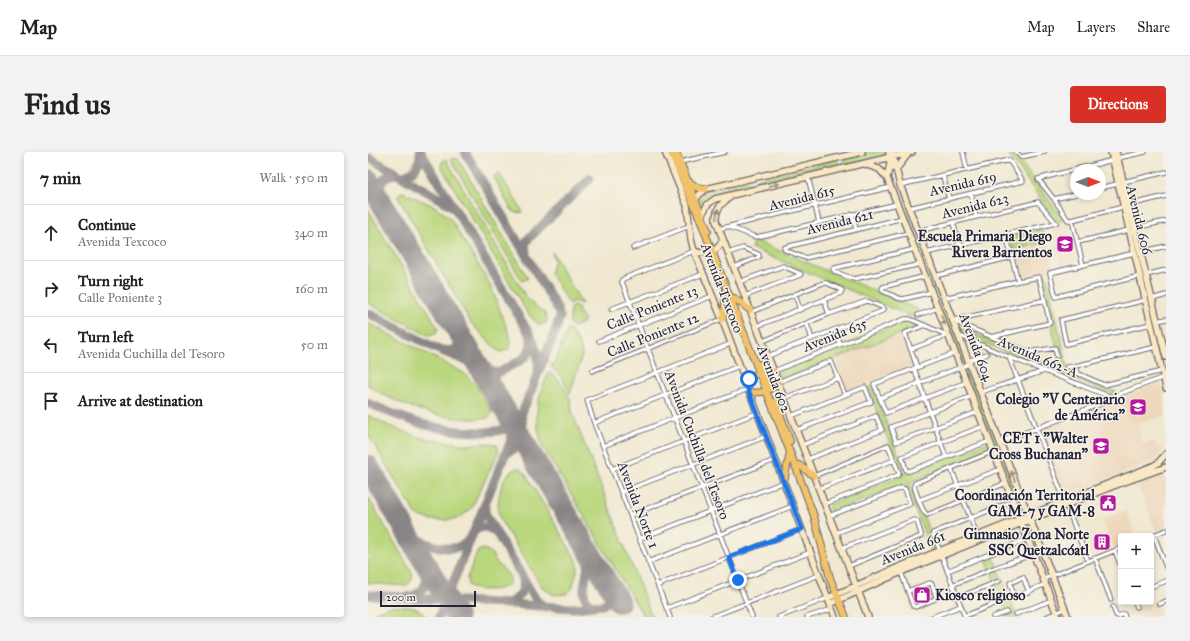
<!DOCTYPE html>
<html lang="en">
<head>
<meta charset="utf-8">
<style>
  body { margin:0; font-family:"IM FELL Great Primer",serif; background:#f2f2f2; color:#222 }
  .controls { position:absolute; right:12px; bottom:12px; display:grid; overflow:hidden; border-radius:4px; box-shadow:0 2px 6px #0003 }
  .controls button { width:36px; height:36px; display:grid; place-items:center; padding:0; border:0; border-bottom:1px solid #e0e0e0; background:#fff; color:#222; font:20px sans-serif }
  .compass { position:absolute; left:702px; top:12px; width:36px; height:36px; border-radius:50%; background:#fff; box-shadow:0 2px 6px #0003; rotate:90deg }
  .scale { position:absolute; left:12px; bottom:10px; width:96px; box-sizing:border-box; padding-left:4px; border:2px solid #22223b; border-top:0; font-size:11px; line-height:14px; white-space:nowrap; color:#22223b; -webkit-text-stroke:3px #f7f3e8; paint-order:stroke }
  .stop { position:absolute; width:12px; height:12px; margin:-9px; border:3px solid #1a73e8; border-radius:50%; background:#fff }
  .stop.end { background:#1a73e8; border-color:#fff; box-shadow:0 1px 4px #0008 }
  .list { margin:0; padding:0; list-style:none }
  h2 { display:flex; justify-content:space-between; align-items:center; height:52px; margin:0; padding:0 16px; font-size:17px }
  h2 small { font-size:13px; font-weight:400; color:#767676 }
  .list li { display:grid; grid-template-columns:26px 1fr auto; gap:12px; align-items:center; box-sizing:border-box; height:56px; padding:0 16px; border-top:1px solid #e0e0e0 }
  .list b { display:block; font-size:15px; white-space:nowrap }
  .list p { margin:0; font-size:13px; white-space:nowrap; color:#767676 }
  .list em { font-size:13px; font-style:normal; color:#767676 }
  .icon { flex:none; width:22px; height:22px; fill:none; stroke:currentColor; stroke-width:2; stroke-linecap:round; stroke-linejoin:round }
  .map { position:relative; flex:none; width:798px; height:465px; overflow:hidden; border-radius:4px }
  header { display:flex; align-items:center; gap:24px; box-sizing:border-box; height:56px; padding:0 20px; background:#fff; border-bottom:1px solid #e0e0e0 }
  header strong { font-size:19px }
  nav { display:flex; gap:22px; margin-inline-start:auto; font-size:14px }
  .intro { display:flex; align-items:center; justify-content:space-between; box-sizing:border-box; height:96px; padding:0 24px }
  h1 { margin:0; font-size:28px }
  .button { padding:10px 18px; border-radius:4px; background:#d93025; color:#fff; font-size:14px; font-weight:700 }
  main { display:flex; gap:24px; padding:0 24px }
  aside { flex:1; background:#fff; border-radius:4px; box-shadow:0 2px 6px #0003 }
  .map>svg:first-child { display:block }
</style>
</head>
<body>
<header>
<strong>Map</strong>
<nav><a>Map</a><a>Layers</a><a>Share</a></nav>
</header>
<div class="intro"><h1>Find us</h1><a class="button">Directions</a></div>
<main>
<aside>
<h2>7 min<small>Walk · 550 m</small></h2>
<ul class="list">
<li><svg class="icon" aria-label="ahead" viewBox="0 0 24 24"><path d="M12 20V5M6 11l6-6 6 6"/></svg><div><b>Continue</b><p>Avenida Texcoco</p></div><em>340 m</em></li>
<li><svg class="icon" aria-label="right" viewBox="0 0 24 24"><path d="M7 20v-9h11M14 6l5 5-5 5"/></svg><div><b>Turn right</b><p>Calle Poniente 3</p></div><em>160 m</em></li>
<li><svg class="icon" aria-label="left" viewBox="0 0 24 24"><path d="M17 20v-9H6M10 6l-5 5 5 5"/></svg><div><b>Turn left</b><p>Avenida Cuchilla del Tesoro</p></div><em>50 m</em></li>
<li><svg class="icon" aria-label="arrive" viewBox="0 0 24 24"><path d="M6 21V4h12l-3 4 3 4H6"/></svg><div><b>Arrive at destination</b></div></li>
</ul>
</aside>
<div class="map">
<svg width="798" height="465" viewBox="0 0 798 465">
  <rect width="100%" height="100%" fill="#f7f3e8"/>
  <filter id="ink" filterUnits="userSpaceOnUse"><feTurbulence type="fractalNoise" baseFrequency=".025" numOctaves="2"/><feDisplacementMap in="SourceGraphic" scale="8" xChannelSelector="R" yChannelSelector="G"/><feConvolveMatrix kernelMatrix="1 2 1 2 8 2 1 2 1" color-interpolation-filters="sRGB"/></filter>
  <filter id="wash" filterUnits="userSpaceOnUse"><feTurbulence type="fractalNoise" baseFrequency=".012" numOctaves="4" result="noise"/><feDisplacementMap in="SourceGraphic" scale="16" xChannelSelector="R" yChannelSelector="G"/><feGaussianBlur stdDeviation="0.9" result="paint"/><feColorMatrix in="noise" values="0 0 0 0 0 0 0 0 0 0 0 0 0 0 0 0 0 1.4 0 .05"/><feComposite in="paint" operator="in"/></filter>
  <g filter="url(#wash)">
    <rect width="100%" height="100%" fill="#f0e8d0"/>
    <!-- built -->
    <path fill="#eed7bb" d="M700 70 710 110 693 114 684 74Z
      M680 91 686 117 653 125 647 99Z
      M533 181 546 214 479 239 467 207Z
      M793 230 798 253V264L769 271 774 292 787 289 789 296 793 295 796 298 787 309 697 345 671 277Z
      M798 317V375L788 379 768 329Z
      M758 358 768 384H753V394L746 396 734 368Z
      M786 448 792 462 784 465H761L759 459Z"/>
    <!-- green -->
    <path fill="#bad77d" stroke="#6e7c5c" d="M502 0H517V4L478 13 477 12V6Z
      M639 0H645L696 68 689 70Z
      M86 6 90 7 160 126 154 129 83 7Z
      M78 7 158 145 168 155 177 161 179 167 178 171 173 173H171L160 162 155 154 73 14 74 10Z
      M468 8 470 9 471 14 469 15 391 34 389 33 388 28 389 27Z
      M522 19 524 20 561 113 556 115 520 25Z
      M131 21 155 60C151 61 148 61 145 59 140 54 130 32 126 25Z
      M379 29 381 30 382 35 381 36C366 40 342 41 335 56L331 45 335 41Z
      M35 40 68 55 82 66 120 129 128 148 143 187V192L141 197 133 200 128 197 103 171 30 45 32 41Z
      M0 57 70 176 68 181 61 183 55 181 0 151Z
      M674 77 678 90 645 98 642 85Z
      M386 88 549 157 550 160 546 162 544 165 383 96Z
      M184 100 214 152 206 149 201 152 182 121 186 109Z
      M562 117 598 210 594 212 557 119Z
      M678 122 701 221 748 240 743 243 592 181 590 175 694 218 672 123Z
      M206 154 212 157 210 159 214 164 213 165 214 166 215 165 217 168 214 171 206 175 202 172V156Z
      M540 168 554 173 412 228 409 219Z
      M0 171 96 221 108 233 124 260V262L120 266C80 271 32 255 0 233Z
      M200 177C208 185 213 193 214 204L202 242 193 224 183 215 184 212H186Z
      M599 214 656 360 652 362 595 216Z
      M181 220 188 225 192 230 202 246 204 260 284 465H276L175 295C164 263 169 249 181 220Z
      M504 234 538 322 620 290 623 298 542 330 568 397 563 399 537 332 463 361 460 353 534 324 500 236Z
      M0 263 19 273 50 285 98 293 115 291 128 292 130 296V301L103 357 91 366 78 368H63L48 363 0 282Z
      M151 316 157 321 209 409 210 415 204 437 198 442 186 443 174 435 133 369C132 365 130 361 130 357 130 343 135 318 151 316Z
      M0 345 44 421C45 427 43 430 38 434L0 431Z
      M115 397C126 400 124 405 130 412 133 416 139 420 141 424 148 439 116 439 109 437 106 437 103 435 100 433L99 426 108 403 110 399Z
      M625 404 649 465H640L618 407Z
      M561 433 566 445 547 453 542 440Z
      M24 454C35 455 51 452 57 465H3L9 459Z"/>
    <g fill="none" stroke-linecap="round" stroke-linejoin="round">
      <!-- taxiway -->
      <path stroke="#898586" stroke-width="9" d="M53 0 162 183C168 194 171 205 170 217
        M0 5 84 54
        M13 49C9 40 12 26 23 23 27 21 31 24 35 24 46 22 53 10 52 0
        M158 100 157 92 160 87 222 27
        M0 161 69 197 128 221C133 220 137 217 142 214 155 208 164 203 163 186
        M76 198C90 201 95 192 90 179
        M103 201 116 214
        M0 251C40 269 72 281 116 280 129 279 141 279 150 268
        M134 253 138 266 142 281
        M154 266 155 282 158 295
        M137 303C147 295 154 292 163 303
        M117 353V359L119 365 167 446 170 450 177 455
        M36 375C40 379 44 383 48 385 57 392 79 399 90 395 102 391 101 383 108 378 114 373 122 375 128 381
        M214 390C218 397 220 403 220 411 220 424 211 440 220 451L227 453
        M64 422 75 443V452
        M0 443 205 456 234 453 248 445
        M84 443V452L89 465
        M40 445C60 441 61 426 57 410
        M138 452C150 448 157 439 155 427
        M71 465 188 177 192 165 189 156 97 0"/>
      <!-- runway -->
      <path stroke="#898586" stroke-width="22" d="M0 28 251 450
        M0 314 89 465"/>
    </g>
  </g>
  <g filter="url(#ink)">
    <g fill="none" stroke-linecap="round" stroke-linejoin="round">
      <!-- street casing -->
      <g stroke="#6a676f" stroke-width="5.5">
        <path id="street" d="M595 0 599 18
          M648 0 653 5 676 0
          M750 6 777 0
          M312 10 357 0
          M575 24 581 47
          M440 25 451 70
          M755 30 798 20
          M532 33 641 8 655 29 541 56
          M732 36 749 32
          M603 41 608 65
          M686 47 708 42
          M761 53 798 44
          M484 62 488 77
          M535 66 418 95 416 96 417 98 437 106 541 81
          M704 68H700L686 47 670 27 745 8
          M704 68 755 55
          M704 68 715 113
          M585 70 591 93
          M362 75 385 84 389 85 529 52
          M767 76 798 69
          M350 77 523 35
          M550 79 670 50 688 71 558 101
          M638 83 650 129
          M710 90 761 78
          M265 96 321 74
          M326 99 257 126 254 128V130L384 465
          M773 100 798 94
          M360 101 375 96 390 102 391 103V105L366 115
          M766 101 682 121 687 142 688 145 691 144 772 124
          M465 117 467 120 486 127 553 112
          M465 117 467 116 547 97
          M778 123 798 118
          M558 124 515 135 514 137 515 139 530 146 535 147 564 140
          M567 124 644 105
          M371 130 415 114 433 122 432 123 377 144
          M427 142 432 158
          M576 146 650 129 671 125 682 171 623 185
          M784 147 798 143
          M456 148 461 162
          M778 148 693 168 698 192 783 172
          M243 157 335 122
          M383 160 455 131H459L474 138 473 141 389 174
          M550 163 570 156
          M586 168 677 148
          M585 169 661 200 687 196 689 204
          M789 169 798 167
          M439 172 444 187
          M467 178 472 192
          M590 183 641 205 743 245
          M231 189 344 144
          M395 189 461 162 499 149 514 155 516 157 514 159 400 204
          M543 197 580 183
          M587 201 506 232 518 261 599 230
          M641 205 720 409
          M600 209 619 202
          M707 214 709 221 736 233 794 219
          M549 215 537 181 557 173
          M699 215 707 214 788 195
          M546 216 578 305
          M224 219 354 167
          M406 219 537 167H542L579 183
          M410 230 463 209 477 243
          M613 240 676 219
          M604 244 523 275 528 290 610 260
          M416 246 470 226
          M512 246 601 212
          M423 264 497 235 503 250 429 278
          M226 271 371 214
          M616 274 534 305 538 318 539 319H541L622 289
          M632 290 735 251 743 245 796 225
          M434 293 508 264 514 278 440 307
          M235 294 380 237
          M626 299 547 331 546 334C549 342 552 357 559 363L638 331
          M583 316 609 383
          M244 317 389 261
          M446 324 520 293 531 321 530 323 457 352
          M450 337 526 308
          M253 340 399 284
          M551 348 633 317
          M262 363 407 308
          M461 364 533 336 537 337 542 352 468 381
          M786 383 798 415
          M783 384 798 378
          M271 387 416 330
          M474 396 546 368 549 369 553 382V384L481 414
          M747 399 753 414
          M727 406 743 448
          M280 410 425 354
          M579 419 660 387
          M533 420 545 454H546L548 455 567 447 568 445 564 432 562 431 540 439
          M676 427 753 396
          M290 433 434 377
          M584 433 626 416 674 399
          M785 434 798 429
          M661 440 655 425 642 431 647 446C657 441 667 436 678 432
          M589 446 631 429
          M767 450 769 455
          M792 452 798 449
          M745 455 748 463 750 464
          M299 456 443 400
          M648 462 684 448
          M597 464 636 448 647 446
          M302 465 226 271 219 248 362 192
          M343 465 451 423
          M411 465 460 446
          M439 465 461 458
          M564 465 593 454
          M597 465 565 381 645 349
          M625 465 639 460
          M678 465 697 457
          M751 465 750 464 756 462 757 465"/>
      </g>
      <!-- secondary casing -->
      <g stroke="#6a676f" stroke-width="8">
        <path id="secondary" d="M297 0 319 53 323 87 326 99 354 167 467 465
          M521 0 522 12 519 26 690 465
          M524 0 532 33 700 465
          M743 0 798 236
          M748 0 798 205
          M496 12 511 17 519 26
          M525 16 530 15 540 2
          M367 42C356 49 347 55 348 69L500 465
          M325 50 331 43 338 37 494 0
          M334 62 340 52 347 47 544 0
          M326 99C339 104 349 100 355 88
          M460 446 531 415 785 314 790 311 798 302
          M462 452 533 420 745 334 798 315"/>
      </g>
      <!-- primary casing -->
      <g stroke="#6a676f" stroke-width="8">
        <path id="primary" d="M303 0 329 60 427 313 446 364 462 426 478 465
          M308 0 340 79
          M320 29 330 36 338 37
          M366 146 382 158
          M354 167 356 163 358 138
          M392 212 402 237
          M378 232C384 222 395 218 406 219
          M381 240C393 242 403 239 410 230
          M407 249 422 289
          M431 313 446 324
          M416 330 422 300"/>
      </g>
      <!-- street -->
      <use href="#street" stroke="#fff" stroke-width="3.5"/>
      <!-- secondary -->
      <use href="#secondary" stroke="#fae7c3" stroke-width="5.5"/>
      <!-- primary -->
      <use href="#primary" stroke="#f2c26a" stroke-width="6"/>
    </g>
    <!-- one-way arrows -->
    <defs><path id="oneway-solid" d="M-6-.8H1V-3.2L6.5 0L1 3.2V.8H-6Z"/></defs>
    <g fill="#998e86">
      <use href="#oneway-solid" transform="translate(406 33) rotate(-13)"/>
      <use href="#oneway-solid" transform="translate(349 62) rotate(-77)"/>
      <use href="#oneway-solid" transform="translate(575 168) rotate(69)"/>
      <use href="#oneway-solid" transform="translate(645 324) rotate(-111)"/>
    </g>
  </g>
  <g fill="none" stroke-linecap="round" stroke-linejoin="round" filter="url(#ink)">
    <!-- route -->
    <path stroke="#1a73e8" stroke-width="5" d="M370 428 361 405 434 377 379 235 378 232 381 227"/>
  </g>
  <!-- icons -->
  <defs>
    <g id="school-square" transform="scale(0.9)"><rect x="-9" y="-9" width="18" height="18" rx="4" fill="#b5179e" stroke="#f7f3e8"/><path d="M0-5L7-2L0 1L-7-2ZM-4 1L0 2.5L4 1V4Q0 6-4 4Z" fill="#fff"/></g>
    <g id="university-square" transform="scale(0.9)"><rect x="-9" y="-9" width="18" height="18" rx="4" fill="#b5179e" stroke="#f7f3e8"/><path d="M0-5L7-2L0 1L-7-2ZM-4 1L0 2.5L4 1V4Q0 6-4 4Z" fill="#fff"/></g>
    <g id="civic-square" transform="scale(0.9)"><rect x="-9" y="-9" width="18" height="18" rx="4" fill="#b5179e" stroke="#f7f3e8"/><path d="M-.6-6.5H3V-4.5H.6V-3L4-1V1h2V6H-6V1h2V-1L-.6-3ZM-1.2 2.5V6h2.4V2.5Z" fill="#fff"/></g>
    <g id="building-square" transform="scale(0.9)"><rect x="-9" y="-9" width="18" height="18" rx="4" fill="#b5179e" stroke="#f7f3e8"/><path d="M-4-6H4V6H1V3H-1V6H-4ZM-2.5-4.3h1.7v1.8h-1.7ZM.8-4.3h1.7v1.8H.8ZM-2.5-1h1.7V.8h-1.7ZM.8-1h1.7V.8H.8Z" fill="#fff"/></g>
    <g id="shop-square" transform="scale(0.9)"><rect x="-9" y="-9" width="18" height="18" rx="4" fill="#b5179e" stroke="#f7f3e8"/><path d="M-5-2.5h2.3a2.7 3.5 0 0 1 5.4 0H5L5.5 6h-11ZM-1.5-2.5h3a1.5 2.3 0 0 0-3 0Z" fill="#fff"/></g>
  </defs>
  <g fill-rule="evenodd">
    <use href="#school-square" x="697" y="92"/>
    <use href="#school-square" x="770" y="255"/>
    <use href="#university-square" x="733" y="294"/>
    <use href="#civic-square" x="740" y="351"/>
    <use href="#building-square" x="734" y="390"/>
    <use href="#shop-square" x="554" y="443"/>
  </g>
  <g text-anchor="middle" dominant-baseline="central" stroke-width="3" stroke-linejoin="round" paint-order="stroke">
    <!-- street labels -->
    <g font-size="14" fill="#22223b" stroke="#f7f3e8">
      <text transform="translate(595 32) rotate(-13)">Avenida 619</text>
      <text transform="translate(434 46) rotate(-14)">Avenida 615</text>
      <text transform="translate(607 54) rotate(-14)">Avenida 623</text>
      <text transform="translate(771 68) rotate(76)">Avenida 606</text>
      <text transform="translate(472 70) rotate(-14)">Avenida 621</text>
      <text transform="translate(354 136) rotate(69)">Avenida Texcoco</text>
      <text transform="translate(284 156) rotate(-22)">Calle Poniente 13</text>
      <text transform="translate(285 183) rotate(-22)">Calle Poniente 12</text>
      <text transform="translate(467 183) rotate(-22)">Avenida 635</text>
      <text transform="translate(608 195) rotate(69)">Avenida 604</text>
      <text transform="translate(670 205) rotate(23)">Avenida 662-A</text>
      <text transform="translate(406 227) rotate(69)">Avenida 602</text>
      <text transform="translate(329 293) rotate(69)">Avenida Cuchilla del Tesoro</text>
      <text transform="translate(270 353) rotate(69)">Avenida Norte 1</text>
      <text transform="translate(545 396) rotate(-22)">Avenida 661</text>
    </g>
    <!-- poi labels -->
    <g font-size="14" font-weight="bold" fill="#22223b" stroke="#f7f3e8" text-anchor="end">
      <text x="684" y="84">Escuela Primaria Diego<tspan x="684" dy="16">Rivera Barrientos</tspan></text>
      <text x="757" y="247">Colegio "V Centenario<tspan x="757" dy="16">de América"</tspan></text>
      <text x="720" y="286">CET 1 "Walter<tspan x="720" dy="16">Cross Buchanan"</tspan></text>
      <text x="727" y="343">Coordinación Territorial<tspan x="727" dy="16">GAM-7 y GAM-8</tspan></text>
      <text x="721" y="382">Gimnasio Zona Norte<tspan x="721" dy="16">SSC Quetzalcóatl</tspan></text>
      <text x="567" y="443" text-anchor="start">Kiosco religioso</text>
    </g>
  </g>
</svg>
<div class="controls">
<button>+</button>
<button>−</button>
</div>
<svg class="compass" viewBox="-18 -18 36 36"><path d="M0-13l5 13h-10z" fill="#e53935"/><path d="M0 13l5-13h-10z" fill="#767676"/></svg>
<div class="scale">200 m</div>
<div class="stop" style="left:381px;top:227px"></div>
<div class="stop end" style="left:370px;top:428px"></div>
</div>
</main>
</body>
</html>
